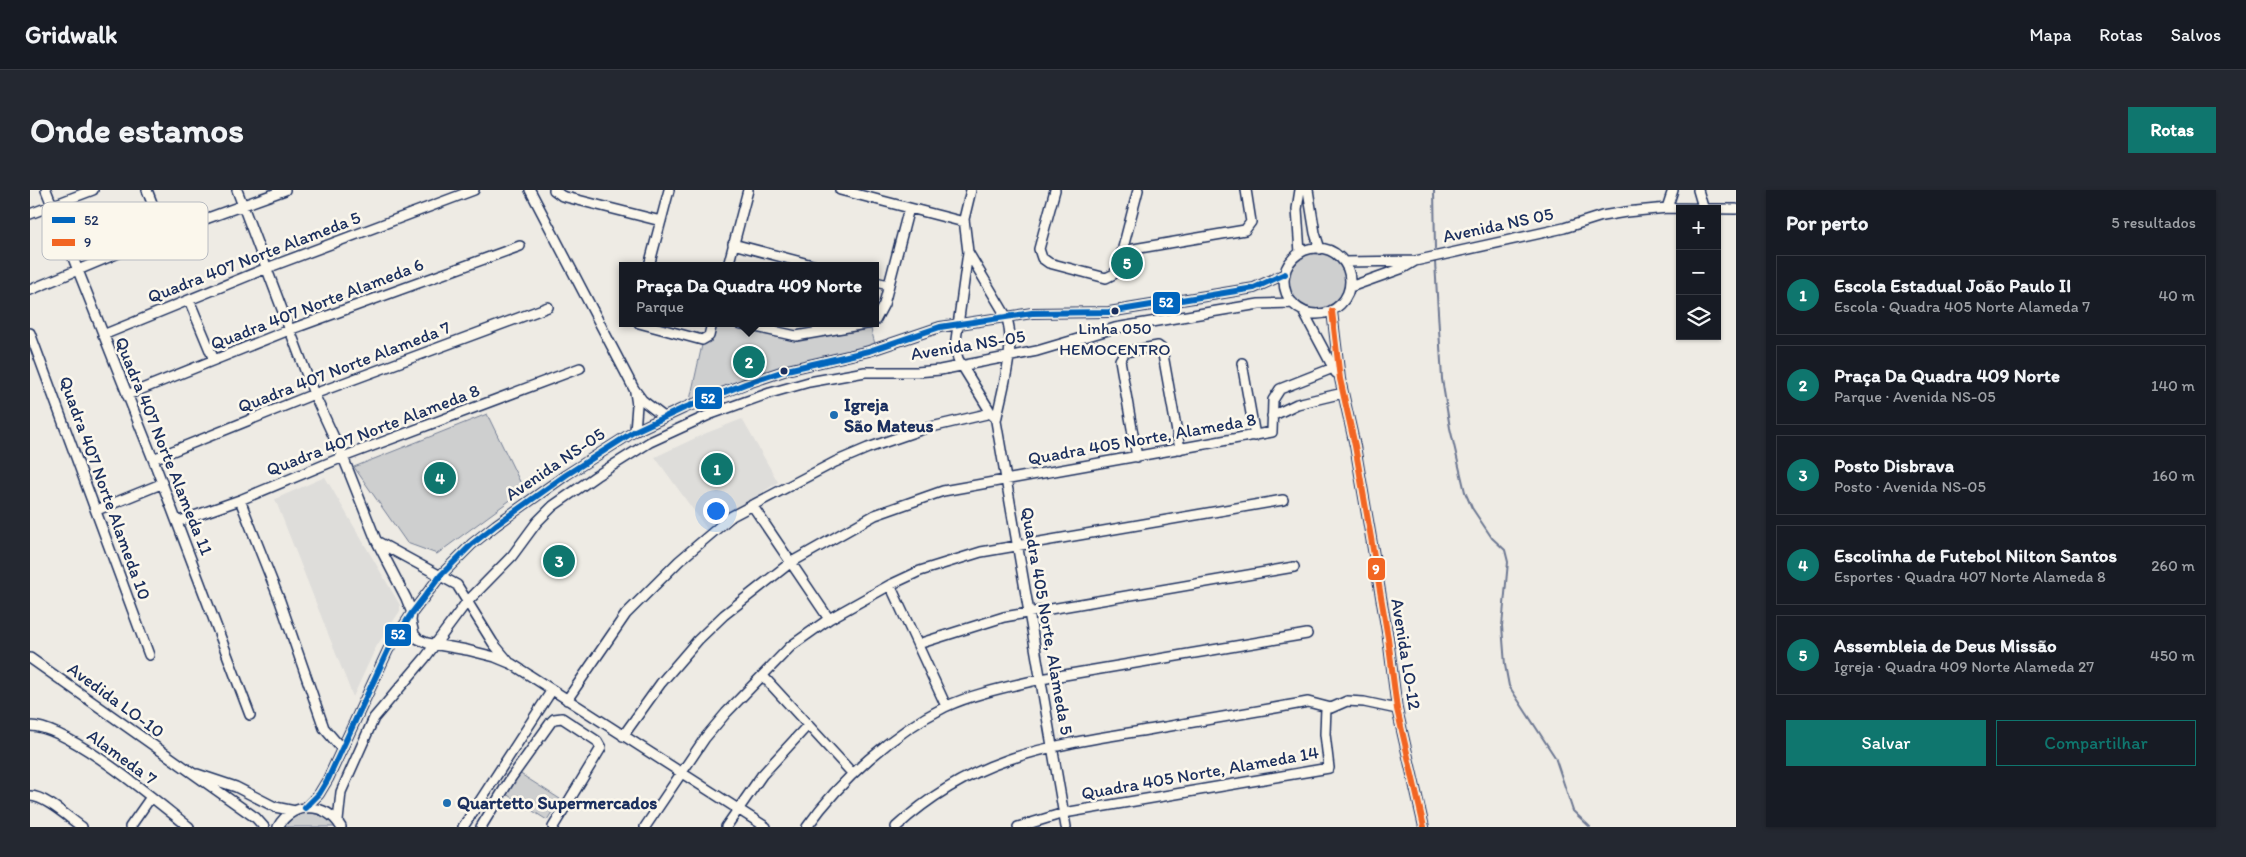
<!DOCTYPE html>
<html lang="pt">
<head>
<meta charset="utf-8">
<style>
  body { margin:0; font-family:Itim,sans-serif; background:#242831; color:#f1f3f6 }
  .controls { position:absolute; right:15px; top:15px; display:grid; overflow:hidden; border-radius:0px; box-shadow:0 1px 4px #0004 }
  .controls button { width:45px; height:45px; display:grid; place-items:center; padding:0; border:0; border-bottom:1px solid #363941; background:#171b24; color:#f1f3f6; font:25px sans-serif }
  .you { position:absolute; left:685px; top:320px; width:18px; height:18px; margin:-12px; border:4px solid #fff; border-radius:50%; background:#1a73e8; box-shadow:0 0 0 8px #1a73e833 }
  .badge { display:grid; place-items:center; width:32px; height:32px; border-radius:50%; background:#0f766e; color:#fff; font-size:16px; font-weight:700 }
  .pin { position:absolute; translate:-50% -50%; border:2px solid #fff; box-shadow:0 1px 5px #0006 }
  .popup { position:absolute; left:589px; top:72px; width:260px; height:65px; box-sizing:border-box; display:grid; place-content:center; border-radius:0px; background:#171b24; filter:drop-shadow(0 1px 4px #0005); font-size:16px; white-space:nowrap; color:#9ea1a6 }
  .popup b { font-size:19px; color:#f1f3f6 }
  .popup::after { content:''; position:absolute; left:50%; top:100%; margin-left:-10px; border:10px solid transparent; border-top-color:#171b24 }
  .list { margin:0; padding:0; list-style:none }
  h2 { display:flex; justify-content:space-between; align-items:center; height:65px; margin:0; padding:0 20px; font-size:21px }
  h2 small { font-size:16px; font-weight:400; color:#9ea1a6 }
  .list li { display:grid; grid-template-columns:32px 1fr auto; gap:15px; align-items:center; box-sizing:border-box; height:80px; margin:0 10px 10px; padding:0 10px; border:1px solid #363941; border-radius:0px }
  .list b { display:block; font-size:19px; white-space:nowrap }
  .list p { margin:0; font-size:16px; white-space:nowrap; color:#9ea1a6 }
  .list em { font-size:16px; font-style:normal; color:#9ea1a6 }
  .actions { display:flex; gap:10px; padding:15px 20px }
  .actions a { flex:1; padding:11px 0; border:1px solid #0f766e; border-radius:0px; text-align:center; font-size:18px; color:#0f766e }
  .actions .main { background:#0f766e; color:#fff }
  .icon { flex:none; width:28px; height:28px; fill:none; stroke:currentColor; stroke-width:2; stroke-linecap:round; stroke-linejoin:round }
  .map { position:relative; flex:none; width:1706px; height:637px; overflow:hidden; border-radius:0px }
  header { display:flex; align-items:center; gap:30px; box-sizing:border-box; height:70px; padding:0 25px; background:#171b24; border-bottom:1px solid #363941 }
  header strong { font-size:24px }
  nav { display:flex; gap:28px; margin-inline-start:auto; font-size:18px }
  .intro { display:flex; align-items:center; justify-content:space-between; box-sizing:border-box; height:120px; padding:0 30px }
  h1 { margin:0; font-size:35px }
  .button { padding:12px 22px; border-radius:0px; background:#0f766e; color:#fff; font-size:18px; font-weight:700 }
  main { display:flex; gap:30px; padding:0 30px }
  aside { flex:1; background:#171b24; border-radius:0px; box-shadow:0 1px 4px #0004 }
  .map>svg:first-child { display:block }
</style>
</head>
<body>
<header>
<strong>Gridwalk</strong>
<nav><a>Mapa</a><a>Rotas</a><a>Salvos</a></nav>
</header>
<div class="intro"><h1>Onde estamos</h1><a class="button">Rotas</a></div>
<main>
<div class="map">
<svg width="1706" height="637" viewBox="0 0 1706 637">
  <rect width="100%" height="100%" fill="#eeebe4"/>
  <filter id="ink" filterUnits="userSpaceOnUse"><feTurbulence type="fractalNoise" baseFrequency=".02" numOctaves="2"/><feDisplacementMap in="SourceGraphic" scale="10" xChannelSelector="R" yChannelSelector="G"/><feConvolveMatrix kernelMatrix="1 2 1 2 8 2 1 2 1" color-interpolation-filters="sRGB"/></filter>
  <g filter="url(#ink)">
    <!-- built -->
    <path fill="#deddda" d="M712 229 748 292 677 339 625 267 674 244Z
      M295 287 370 415V421L346 457 323 507 245 309Z"/>
    <!-- green -->
    <path fill="#cecfcf" stroke="#747f96" d="M1258 91a29 29 0 1 1 58 0a29 29 0 1 1-58 0Z
      M687 134 762 150 841 139 845 154 729 183 660 210 672 155 680 151Z
      M457 224 494 300 407 364 377 353 324 277Z
      M489 583 530 609 517 630 476 604Z
      M273 623C287 622 296 626 305 637H254L264 627Z"/>
    <g fill="none" stroke-linecap="round" stroke-linejoin="round">
      <!-- stream -->
      <path stroke="#6d7892" stroke-width="2" d="M1404 0 1405 59
        M1405 72 1412 189 1420 238 1435 302 1442 318 1462 348 1475 360 1478 372 1472 436 1475 475 1479 496 1525 567 1543 621 1560 637"/>
      <!-- minor casing -->
      <g stroke="#1b2f5e" stroke-width="12">
        <path id="minor" d="M16 0 123 269 220 525
          M117 0 134 44
          M207 0 284 204 313 267 346 350 376 408 382 423 381 431 384 444 388 449 397 453 437 460 465 467 482 474 736 637
          M500 0 604 199 612 210 634 227
          M524 0 532 6 631 31
          M810 0 934 32
          M941 0 934 29 938 62 925 157 928 169 963 226
          M1025 0 1009 59 1012 68 1019 73 1076 88 1084 84 1088 77 1108 0
          M1270 0 1267 19 1270 63
          M1278 0 1285 43 1290 59
          M1668 0 1673 17
          M1637 18 1643 0
          M0 24 63 0
          M703 54 786 76
          M1254 91a33 33 0 1 1 66 0a33 33 0 1 1-66 0Z
          M1092 61 1215 40 1221 32 1216 0
          M938 62 976 126C987 154 972 201 966 231L1036 637
          M1314 72 1385 71 1534 38 1572 26 1596 22 1637 18 1706 19
          M619 76 639 0
          M698 76 718 0
          M845 92 859 95
          M1320 97 1373 78 1385 71
          M0 100 134 44 255 0
          M159 110 184 170
          M1273 121 1306 183
          M1302 121 1310 189 1325 256 1340 342 1358 448 1367 519 1394 637
          M845 131 854 114 879 18
          M609 133 672 150 679 146 682 133
          M708 133 766 146 841 133
          M0 143 119 465
          M73 145 237 78 444 0
          M1212 173 1225 246
          M605 202 607 215 605 241
          M97 205 259 140 490 56
          M1242 226 1267 214 1313 203
          M1107 267 1090 170 1095 162 1128 156 1132 159 1150 259
          M123 269 284 204 518 117
          M210 310 250 411 294 538 312 559
          M722 315 799 429
          M67 320 131 294
          M147 332 210 310 313 267 550 178
          M348 352 427 395 463 453 478 471
          M860 395 916 516
          M888 454 974 427 1264 377
          M0 468 226 628 234 637
          M733 486 823 584
          M537 510 596 424 649 371 702 326 805 272 838 258 893 239 961 223
          M0 536C39 536 126 611 159 637
          M593 546 631 493 668 450 694 425 760 373 845 325 913 301 1242 242 1243 210 1250 199 1303 178
          M167 584 206 597 245 617 265 621
          M0 606C15 606 39 628 52 637
          M275 618 289 604 298 589 358 460 382 423 411 385 442 354 466 335 536 285 605 241 654 218 715 194 757 180 839 161 910 137 1002 123 1079 122 1224 98 1255 84
          M308 631 311 602 344 528 395 468 436 413 482 366 507 332 523 316 566 286 620 252 681 224 740 203 779 192 835 182H887L910 180 1007 161 1085 138 1229 114 1263 113
          M100 637 121 607
          M248 637C262 611 297 612 311 637
          M433 637 522 500
          M451 637 481 588 521 532 524 529 532 528 567 551 571 558 523 637
          M615 637 675 548 696 523 761 456 799 429 860 395 890 381 951 362 1253 310
          M696 637 732 585 778 535
          M777 637C810 590 863 543 915 517 942 504 981 496 1011 489L1277 444
          M866 637C943 566 1018 556 1117 540 1170 531 1224 522 1278 512L1301 518 1317 511 1334 512 1367 519
          M988 637 1034 623 1299 578 1295 544 1296 517"/>
      </g>
      <!-- minor -->
      <use href="#minor" stroke="#fbf7ec" stroke-width="9"/>
      <!-- bus-1 casing -->
      <g stroke="#fbf7ec" stroke-width="10">
        <path id="bus-1" d="M275 618 289 604 298 589 358 460 382 423 411 385 442 354 466 335 536 285 605 241 654 218 715 194 757 180 839 161 910 137 1002 123 1079 122 1224 98 1255 84"/>
      </g>
      <!-- bus-2 casing -->
      <g stroke="#fbf7ec" stroke-width="10">
        <path id="bus-2" d="M1302 121 1310 189 1325 256 1340 342 1358 448 1367 519 1394 637"/>
      </g>
      <!-- bus-1 -->
      <use href="#bus-1" stroke="#0065bd" stroke-width="6"/>
      <!-- bus-2 -->
      <use href="#bus-2" stroke="#f26522" stroke-width="6"/>
    </g>
  </g>
  <!-- markers -->
  <g fill="#1b2f5e" stroke="#fbf7ec" stroke-width="2">
    <circle cx="1085" cy="121" r="4.5"/>
    <circle cx="754" cy="181" r="4.5"/>
  </g>
  <g fill="#1f6fb2" stroke="#fbf7ec" stroke-width="2">
    <circle cx="804" cy="225" r="5"/>
    <circle cx="417" cy="613" r="5"/>
  </g>
  <g text-anchor="middle" dominant-baseline="central" stroke-width="5" stroke-linejoin="round" paint-order="stroke">
    <!-- bus labels -->
    <g font-size="17" fill="#1b2f5e" stroke="#fbf7ec">
      <text x="1085" y="138">Linha 050<tspan x="1085" dy="21">HEMOCENTRO</tspan></text>
    </g>
    <!-- street labels -->
    <g font-size="18" fill="#1b2f5e" stroke="#fbf7ec">
      <text transform="translate(1468 35) rotate(-12)">Avenida NS 05</text>
      <text transform="translate(224 67) rotate(-21)">Quadra 407 Norte Alameda 5</text>
      <text transform="translate(287 114) rotate(-21)">Quadra 407 Norte Alameda 6</text>
      <text transform="translate(938 155) rotate(-9)">Avenida NS-05</text>
      <text transform="translate(314 177) rotate(-21)">Quadra 407 Norte Alameda 7</text>
      <text transform="translate(343 240) rotate(-21)">Quadra 407 Norte Alameda 8</text>
      <text transform="translate(1112 249) rotate(-10)">Quadra 405 Norte, Alameda 8</text>
      <text transform="translate(134 256) rotate(68)">Quadra 407 Norte Alameda 11</text>
      <text transform="translate(525 274) rotate(-34)">Avenida NS-05</text>
      <text transform="translate(75 298) rotate(70)">Quadra 407 Norte Alameda 10</text>
      <text transform="translate(1017 431) rotate(80)">Quadra 405 Norte, Alameda 5</text>
      <text transform="translate(1376 464) rotate(81)">Avenida LO-12</text>
      <text transform="translate(86 510) rotate(36)">Avedida LO-10</text>
      <text transform="translate(92 567) rotate(36)">Alameda 7</text>
      <text transform="translate(1170 583) rotate(-10)">Quadra 405 Norte, Alameda 14</text>
    </g>
    <!-- poi labels -->
    <g font-size="18" font-weight="bold" fill="#1b2f5e" stroke="#fbf7ec" text-anchor="start">
      <text x="814" y="215">Igreja<tspan x="814" dy="21">São Mateus</tspan></text>
      <text x="427" y="613">Quartetto Supermercados</text>
    </g>
  </g>
  <!-- legend -->
  <rect x="12" y="12" width="166" height="58" rx="8" fill="#fbf7ec" stroke="#b8bbc1" stroke-width="1"/>
  <rect x="22" y="27" width="23" height="6" fill="#0065bd"/>
  <rect x="22" y="49" width="23" height="7" fill="#f26522"/>
  <g font-size="14" fill="#1b2f5e">
    <text x="54" y="35">52</text>
    <text x="54" y="57">9</text>
  </g>
  <g stroke="#fbf7ec" stroke-width="2">
    <rect x="1122" y="101" width="29" height="24" rx="5" fill="#0065bd"/>
    <rect x="664" y="196" width="29" height="24" rx="5" fill="#0065bd"/>
    <rect x="1337" y="367" width="19" height="24" rx="5" fill="#f26522"/>
    <rect x="354" y="433" width="28" height="24" rx="5" fill="#0065bd"/>
  </g>
  <g font-size="14" text-anchor="middle" font-weight="bold" fill="#fff">
    <text x="1136" y="117">52</text>
    <text x="678" y="213">52</text>
    <text x="1346" y="384">9</text>
    <text x="368" y="449">52</text>
  </g>
</svg>
<div class="controls">
<button>+</button>
<button>−</button>
<button><svg class="icon" aria-label="layers" viewBox="0 0 24 24"><path d="M12 4l9 5-9 5-9-5zM3 14l9 5 9-5"/></svg></button>
</div>
<div class="you"></div>
<div class="pin badge" style="left:687px;top:279px">1</div>
<div class="pin badge" style="left:719px;top:172px">2</div>
<div class="popup"><b>Praça Da Quadra 409 Norte</b>Parque</div>
<div class="pin badge" style="left:529px;top:371px">3</div>
<div class="pin badge" style="left:410px;top:288px">4</div>
<div class="pin badge" style="left:1097px;top:73px">5</div>
</div>
<aside>
<h2>Por perto<small>5 resultados</small></h2>
<ul class="list">
<li><span class="badge">1</span><div><b>Escola Estadual João Paulo II</b><p>Escola · Quadra 405 Norte Alameda 7</p></div><em>40 m</em></li>
<li><span class="badge">2</span><div><b>Praça Da Quadra 409 Norte</b><p>Parque · Avenida NS-05</p></div><em>140 m</em></li>
<li><span class="badge">3</span><div><b>Posto Disbrava</b><p>Posto · Avenida NS-05</p></div><em>160 m</em></li>
<li><span class="badge">4</span><div><b>Escolinha de Futebol Nilton Santos</b><p>Esportes · Quadra 407 Norte Alameda 8</p></div><em>260 m</em></li>
<li><span class="badge">5</span><div><b>Assembleia de Deus Missão</b><p>Igreja · Quadra 409 Norte Alameda 27</p></div><em>450 m</em></li>
</ul>
<div class="actions"><a class="main">Salvar</a><a>Compartilhar</a></div>
</aside>
</main>
</body>
</html>
